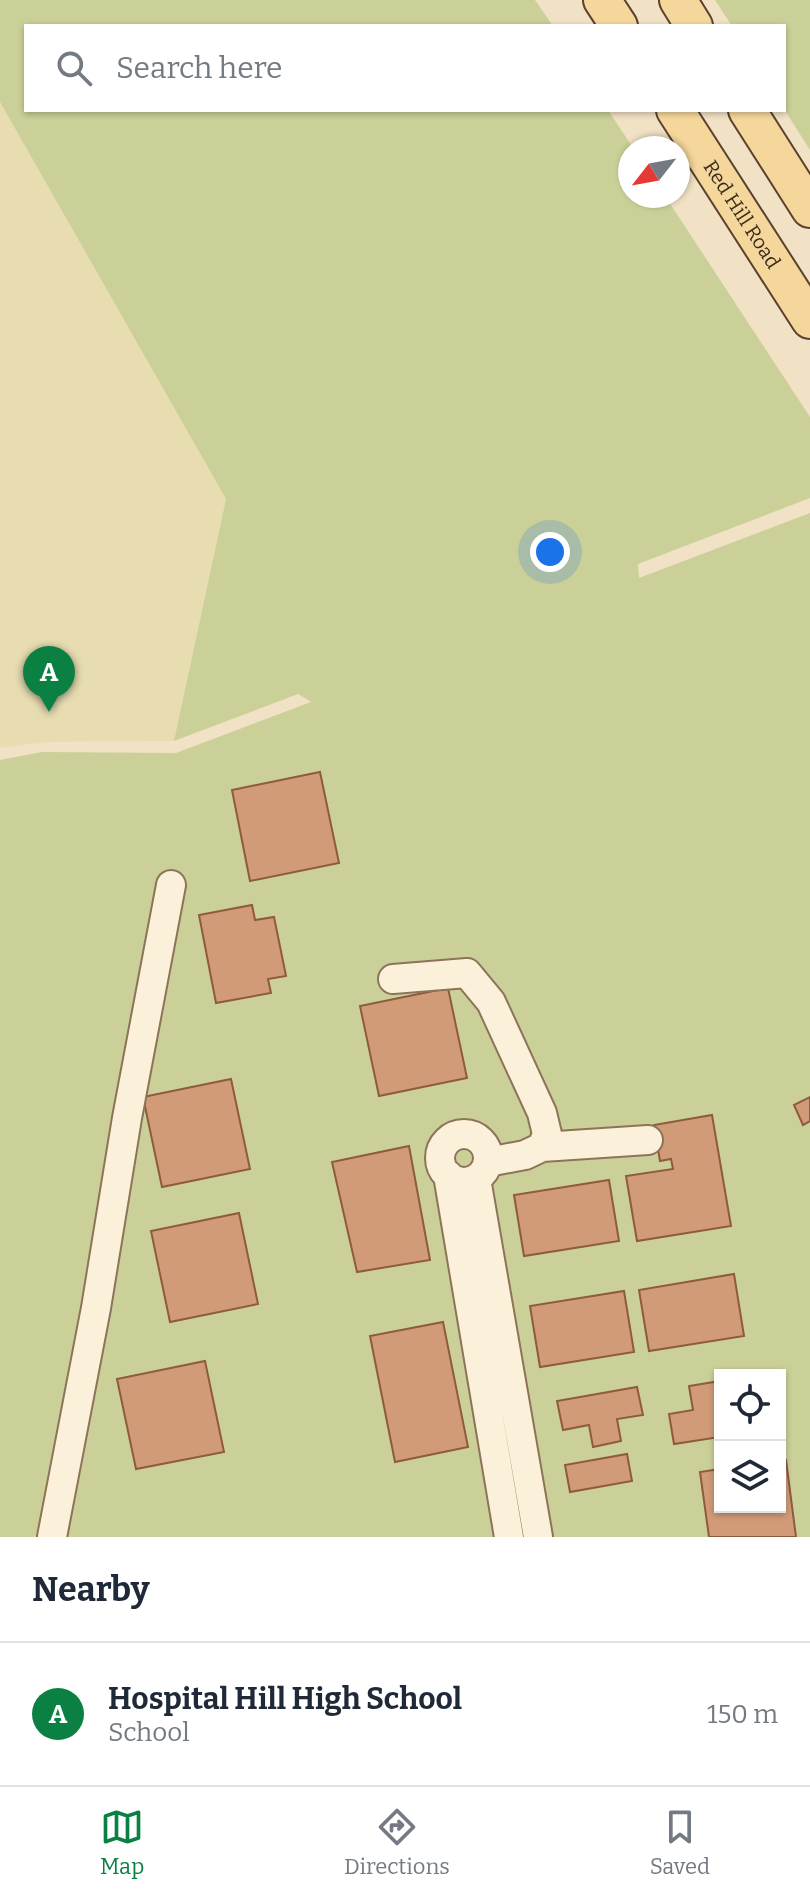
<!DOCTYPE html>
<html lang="en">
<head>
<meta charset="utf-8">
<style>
  body { margin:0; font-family:Bitter,serif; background:#f2f2f3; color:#1f2937 }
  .controls { position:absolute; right:24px; bottom:24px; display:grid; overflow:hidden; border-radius:0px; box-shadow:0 2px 6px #0004 }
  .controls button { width:72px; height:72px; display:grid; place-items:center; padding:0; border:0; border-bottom:2px solid #e0e1e3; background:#fff; color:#1f2937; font:40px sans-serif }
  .compass { position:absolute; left:618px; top:136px; width:72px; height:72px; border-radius:50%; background:#fff; box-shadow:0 2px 6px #0004; rotate:239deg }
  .you { position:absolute; left:550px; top:552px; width:28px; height:28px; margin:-20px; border:6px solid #fff; border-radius:50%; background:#1a73e8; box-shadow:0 0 0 12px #1a73e833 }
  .badge { display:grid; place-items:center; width:52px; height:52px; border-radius:50%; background:#0b8043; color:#fff; font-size:26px; font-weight:700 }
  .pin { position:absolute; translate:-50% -66px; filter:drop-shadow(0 2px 4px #0008) }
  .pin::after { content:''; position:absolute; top:42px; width:28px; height:24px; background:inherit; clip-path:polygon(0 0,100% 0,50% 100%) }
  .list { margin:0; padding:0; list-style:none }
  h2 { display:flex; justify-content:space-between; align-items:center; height:104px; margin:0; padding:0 32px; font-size:34px }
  h2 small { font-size:26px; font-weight:400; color:#747a83 }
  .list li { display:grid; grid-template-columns:52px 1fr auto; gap:24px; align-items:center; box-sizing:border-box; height:144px; padding:0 32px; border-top:2px solid #e0e1e3 }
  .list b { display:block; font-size:30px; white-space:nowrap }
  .list p { margin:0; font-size:26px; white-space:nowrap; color:#747a83 }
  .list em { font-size:26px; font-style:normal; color:#747a83 }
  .icon { flex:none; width:44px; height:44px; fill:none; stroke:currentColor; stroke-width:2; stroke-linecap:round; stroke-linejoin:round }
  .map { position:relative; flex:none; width:810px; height:1537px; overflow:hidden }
  .search { position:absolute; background:#fff; box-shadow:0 2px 6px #0004; left:24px; right:24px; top:24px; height:88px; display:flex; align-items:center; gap:20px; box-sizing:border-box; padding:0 28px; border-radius:0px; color:#747a83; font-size:30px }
  .sheet { height:248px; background:#fff }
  nav { display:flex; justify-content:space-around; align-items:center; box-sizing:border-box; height:112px; border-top:2px solid #e0e1e3; background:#fff; font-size:22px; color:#747a83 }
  nav a { display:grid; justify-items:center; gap:4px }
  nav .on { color:#0b8043 }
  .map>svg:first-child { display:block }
</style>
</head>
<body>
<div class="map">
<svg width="810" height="1537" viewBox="0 0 810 1537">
  <rect width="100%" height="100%" fill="#f1e2c5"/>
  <!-- farmland -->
  <path fill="#e7ddb1" d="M0 102 226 499 174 741 46 742 0 748Z"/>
  <!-- green -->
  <path fill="#cbd098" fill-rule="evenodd" d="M0 0H535L553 26H26V110H608L633 148H630V196H665L810 417V498L638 564 639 578 810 513V1537H0V760L42 752 176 753 311 702 298 694 174 741 226 499 0 102ZM720 1375H780V1507H720Z
    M715 0H810V150L784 109V26H732Z"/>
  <!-- building -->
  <path fill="#d19b78" stroke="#8e5b3e" stroke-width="2" d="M320 772 339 863 250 881 232 790Z
    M252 905 255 920 274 917 286 976 268 979 271 993 216 1003 199 915Z
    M448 988 467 1078 379 1096 360 1006Z
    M231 1079 250 1169 162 1187 143 1097Z
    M810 1097V1121L803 1125 794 1105Z
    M712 1115 731 1226 637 1241 626 1176 673 1169 671 1159 660 1161 654 1125Z
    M409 1146 430 1260 357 1272 332 1162Z
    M609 1180 619 1241 524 1256 514 1195Z
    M239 1213 258 1304 170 1322 151 1231Z
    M734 1274 744 1336 649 1351 639 1290Z
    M624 1291 634 1352 540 1367 530 1306Z
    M443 1322 468 1447 395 1462 370 1336Z
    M205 1361 224 1452 136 1469 117 1379Z
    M720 1381V1437L674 1444 669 1414 693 1410 689 1386Z
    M637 1387 643 1415 617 1419 621 1441 593 1447 589 1425 563 1430 557 1401Z
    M627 1454 632 1481 570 1492 565 1465Z
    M786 1460 796 1537H709L700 1472 720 1469V1507H780V1461Z"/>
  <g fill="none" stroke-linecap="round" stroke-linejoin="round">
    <!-- minor casing -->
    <g stroke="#8d7359" stroke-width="32">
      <path id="minor" d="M393 979 467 973 491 1002 542 1113 547 1134 542 1147 525 1155 488 1162
        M440 1158a24 24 0 1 1 48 0a24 24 0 1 1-48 0Z
        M542 1147 648 1140
        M448 1175 509 1537
        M476 1179 538 1537
        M52 1537 96 1308 127 1118 171 885"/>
    </g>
    <!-- major casing -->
    <g stroke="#5b412e" stroke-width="40">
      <g id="major">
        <path d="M602 0 619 26"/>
        <path d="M678 0 694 26"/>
        <path id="s1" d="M675 110 810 320"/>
        <path d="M747 110 810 209"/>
      </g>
    </g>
    <!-- minor -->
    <use href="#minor" stroke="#fbf0d9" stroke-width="28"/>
    <!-- major -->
    <use href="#major" stroke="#f6d79b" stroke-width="36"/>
  </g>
  <g text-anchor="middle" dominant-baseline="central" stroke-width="7" stroke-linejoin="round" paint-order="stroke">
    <!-- street labels -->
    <g font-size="20" fill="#3c2c1e" stroke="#f8edd5">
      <text stroke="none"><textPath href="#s1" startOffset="124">Red Hill Road</textPath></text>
    </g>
  </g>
</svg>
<div class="controls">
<button><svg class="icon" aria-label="locate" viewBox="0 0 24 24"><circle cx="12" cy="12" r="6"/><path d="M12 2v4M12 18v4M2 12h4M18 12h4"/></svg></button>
<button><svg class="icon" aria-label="layers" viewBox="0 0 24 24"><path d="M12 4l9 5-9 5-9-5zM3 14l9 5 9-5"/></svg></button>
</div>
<svg class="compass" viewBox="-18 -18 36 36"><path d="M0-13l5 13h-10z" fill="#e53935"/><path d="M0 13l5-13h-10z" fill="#747a83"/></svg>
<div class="you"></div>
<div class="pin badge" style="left:49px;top:712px">A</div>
<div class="search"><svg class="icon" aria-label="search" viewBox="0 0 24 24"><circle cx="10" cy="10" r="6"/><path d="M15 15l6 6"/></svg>Search here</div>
</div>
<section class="sheet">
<h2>Nearby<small></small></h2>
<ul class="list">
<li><span class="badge">A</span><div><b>Hospital Hill High School</b><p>School</p></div><em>150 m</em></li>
</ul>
</section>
<nav>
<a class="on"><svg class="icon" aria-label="map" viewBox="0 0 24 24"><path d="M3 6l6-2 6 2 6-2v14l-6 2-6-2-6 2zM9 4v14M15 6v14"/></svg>Map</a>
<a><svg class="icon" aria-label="directions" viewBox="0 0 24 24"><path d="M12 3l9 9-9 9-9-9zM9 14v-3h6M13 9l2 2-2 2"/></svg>Directions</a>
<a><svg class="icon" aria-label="saved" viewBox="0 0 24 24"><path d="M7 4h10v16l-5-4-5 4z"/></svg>Saved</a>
</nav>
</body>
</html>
